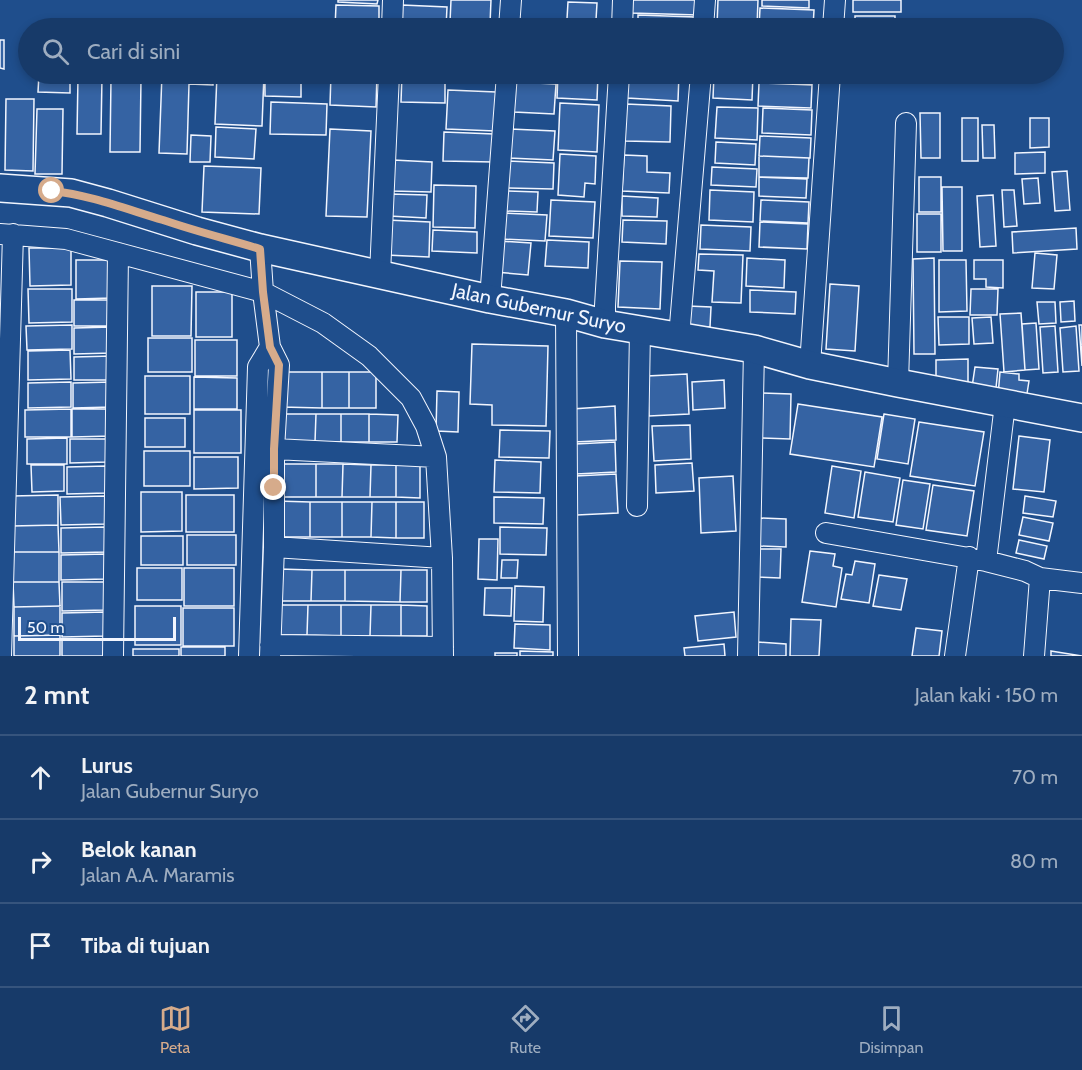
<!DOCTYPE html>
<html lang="id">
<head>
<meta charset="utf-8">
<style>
  body { margin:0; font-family:Cabin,sans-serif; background:#244571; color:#f1f3f6 }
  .scale { position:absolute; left:18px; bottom:15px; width:158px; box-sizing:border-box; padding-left:6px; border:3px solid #f2f6ff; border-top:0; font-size:16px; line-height:21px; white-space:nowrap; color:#f2f6ff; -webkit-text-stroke:4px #1f4e8c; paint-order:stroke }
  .stop { position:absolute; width:18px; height:18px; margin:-14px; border:4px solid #d6ab8b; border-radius:50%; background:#fff }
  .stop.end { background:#d6ab8b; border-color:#fff; box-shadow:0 2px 6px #0008 }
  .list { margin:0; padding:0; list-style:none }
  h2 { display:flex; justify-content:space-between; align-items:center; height:78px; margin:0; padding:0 24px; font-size:26px }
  h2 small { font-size:20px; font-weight:400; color:#9eadc0 }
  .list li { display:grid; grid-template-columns:39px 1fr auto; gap:18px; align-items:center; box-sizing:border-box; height:84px; padding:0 24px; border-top:2px solid #36547d }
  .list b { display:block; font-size:22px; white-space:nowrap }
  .list p { margin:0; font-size:20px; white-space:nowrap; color:#9eadc0 }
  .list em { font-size:20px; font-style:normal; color:#9eadc0 }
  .icon { flex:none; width:33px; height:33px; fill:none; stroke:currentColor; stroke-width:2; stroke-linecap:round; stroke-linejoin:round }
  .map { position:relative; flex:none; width:1082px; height:656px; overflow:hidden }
  .search { position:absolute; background:#173a69; box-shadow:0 3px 9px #0003; left:18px; right:18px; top:18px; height:66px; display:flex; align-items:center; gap:15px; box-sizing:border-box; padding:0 21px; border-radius:33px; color:#9eadc0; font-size:22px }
  .sheet { height:330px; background:#173a69 }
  nav { display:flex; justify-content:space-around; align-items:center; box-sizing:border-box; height:84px; border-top:2px solid #36547d; background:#173a69; font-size:16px; color:#9eadc0 }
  nav a { display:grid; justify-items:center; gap:3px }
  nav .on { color:#d6ab8b }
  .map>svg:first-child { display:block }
</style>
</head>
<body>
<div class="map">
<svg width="1082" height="656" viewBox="0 0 1082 656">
  <rect width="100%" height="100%" fill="#1f4e8c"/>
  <!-- building -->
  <path fill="#3563a3" stroke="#f2f6ff" stroke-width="1.5" d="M338 0H378L377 4 338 2Z
    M451 0H491L490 24 450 22Z
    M632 0H698V15L631 13Z
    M718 0H758L757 27 717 25Z
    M762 0H809V8L762 6Z
    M853 0H901V12H853Z
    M568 2 597 3 596 20 567 19Z
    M336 5 379 6V28H335Z
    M402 5 447 7 446 28H401Z
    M760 8 814 10 813 28H759Z
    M638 15 695 17 694 28H638Z
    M855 16H895V28H855Z
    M558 20 590 22 589 28H558Z
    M449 24 491 25V28H449Z
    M0 40H4V69L0 68Z
    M39 74H70V93L38 92Z
    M162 74H213V85L189 84 187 154 159 153Z
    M217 74H264L262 126 215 124Z
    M265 74H301V97L265 96Z
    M331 74H377L376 107 330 105Z
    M402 74H445V103L401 102Z
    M449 74H487V81L449 80Z
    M558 74H598L597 100 557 98Z
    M628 74H679L678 101 627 98Z
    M714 74H753L752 100 713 98Z
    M760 74H813L812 84 760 82Z
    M78 76H102L101 134H77Z
    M111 78H141L140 152H110Z
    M515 82 556 84 554 114 514 112Z
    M759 83 812 85 811 108 758 106Z
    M448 90 496 92 495 131 446 129Z
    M6 99H34L33 171 5 170Z
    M271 102 327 104 326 135 270 134Z
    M560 103 599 105 597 152 558 150Z
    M626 104 671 106 670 142 625 141Z
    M717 107 758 108 757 140 715 138Z
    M763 108 812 110 811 135 762 133Z
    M37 109H63L62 174H35Z
    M920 113H940V158H921Z
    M962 118H978V161H962Z
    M1030 118H1049V147L1030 148Z
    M982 125H994L995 158H983Z
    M216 127 256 129 254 159 215 157Z
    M330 129 371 131 367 217 326 216Z
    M510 129 555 131 553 160 509 158Z
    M444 132 494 134 493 162 443 161Z
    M191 135 211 136 210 162H190Z
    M760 136 811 138 810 158 759 156Z
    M716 142 756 144 755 165 715 163Z
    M1045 152V173L1015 174V153Z
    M560 154 596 156 595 184 585 183 584 197 558 195Z
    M624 155 647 156V172L670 173 669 193 622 191Z
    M759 156 809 158 808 178 759 177Z
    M393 160 432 162 431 192 392 191Z
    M508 161 554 163 553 189 507 188Z
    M204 166 261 168 259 214 202 212Z
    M712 167 757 169 756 187 711 185Z
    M1067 171 1070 210 1055 211 1052 172Z
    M759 177 807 179 806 198 759 196Z
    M919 177H941V212H919Z
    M1038 178 1040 203 1024 204 1022 179Z
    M434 185 476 186 475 228 433 227Z
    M942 187H962V251H943Z
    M710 190 754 192 753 222 709 220Z
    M1002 190H1014L1017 226 1004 227Z
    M507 191 538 192 537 212 506 211Z
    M390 194 427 195 426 218 389 216Z
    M993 195 996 246 980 247 977 196Z
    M622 196 658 198 657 217 622 216Z
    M551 200 595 202 593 238 549 236Z
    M761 200 809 202 808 223 760 221Z
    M502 213 547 215 545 241 501 239Z
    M917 214H941V252H917Z
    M387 220 430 222 429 257 386 255Z
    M623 220 667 221 666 244 622 242Z
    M760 222 808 224 807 249 759 247Z
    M701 225 751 227 750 251 700 249Z
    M1076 228 1077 249 1013 253 1012 232Z
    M433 230 477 232V253L432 251Z
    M547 240 589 242 588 268 545 266Z
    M498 241 531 243 528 275 495 272Z
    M29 248H71V285L30 286Z
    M1035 253 1057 255 1054 289 1032 288Z
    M699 254 743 255 741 303 712 302 714 271 698 270Z
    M747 258 785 260 784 288 746 286Z
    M934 258 935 354H914L913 259Z
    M76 260H112V298L76 299Z
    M939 260H966L967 311 939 312Z
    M974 260H1003V288L986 287V279H974Z
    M620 261 662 262 660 309 618 307Z
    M830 284 859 286 855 351 826 349Z
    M152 286H192L191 336H152Z
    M28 289H72V322L29 323Z
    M971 289H998L997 315H970Z
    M750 290 796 292 795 314 750 312Z
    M196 292H232V337H196Z
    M74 300H111V326H74Z
    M1074 301 1075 321 1061 322 1060 302Z
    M1037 302H1055L1056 323 1039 324Z
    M688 306 711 307 710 327 687 326Z
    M1021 313 1025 370 1004 372 1000 314Z
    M938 317H969V344L939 345Z
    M991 317 993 343 974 344 972 318Z
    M1036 323 1039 369 1025 370 1022 324Z
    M72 325V349L27 350 26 326Z
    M1079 325H1082V366Z
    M1055 326 1058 372 1043 373 1040 327Z
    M1076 326 1079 371 1063 372 1060 328Z
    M112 327V353L74 354V328Z
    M148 338H192V372H148Z
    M195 340H237V376H195Z
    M472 344 548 346 546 426 492 425V405L470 404Z
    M70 350 71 379 28 380V351Z
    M112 356V380H74V357Z
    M968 359V383L936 384V360Z
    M975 367 998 369 995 397 971 394Z
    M281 372H322V408L281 407Z
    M322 372H349V408H322Z
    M349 372H376V408H349Z
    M1000 372 1019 374V380L1029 381 1026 400 998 396Z
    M687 374 689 414 649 416 647 376Z
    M145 376H190V414H145Z
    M194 377 237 378V409H194Z
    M724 380 725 408 693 410 692 382Z
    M71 382V407L28 408V383Z
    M112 382V407L73 408V383Z
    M437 391 459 392 458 432 436 431Z
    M760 393 791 394 790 439 759 438Z
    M798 404 882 417 874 467 790 454Z
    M615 406 616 440 574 442 572 409Z
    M71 409V437H25V410Z
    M72 409H112V436L72 437Z
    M194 410H241V453H194Z
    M279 414H316L315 442 279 441Z
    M316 414H341V442H315Z
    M341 414H369V442H341Z
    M369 414 398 415 397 442H369Z
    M884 414 915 419 908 464 877 459Z
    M145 418H185V447H145Z
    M919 422 984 432 975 486 910 476Z
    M690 425 691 459 654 461 652 426Z
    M500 430 550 431 549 458 499 457Z
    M1019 436 1050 440 1044 492 1013 489Z
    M67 438V464H27V439Z
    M70 439H106L107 462 70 463Z
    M615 442 616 472 576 474 575 444Z
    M144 451H190V486H144Z
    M194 457H238V488L194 489Z
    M495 460 541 462 540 493 494 492Z
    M692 463 694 491 656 493 655 465Z
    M277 464H316V497H277Z
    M316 464H343L342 497H316Z
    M343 464 371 465 370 497H342Z
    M31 465H64V491L32 492Z
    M371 465H396V497H370Z
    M396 465H420V498L396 497Z
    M106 466 107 493 67 494V467Z
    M832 466 861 471 854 518 825 513Z
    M865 472 900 478 893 522 858 517Z
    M616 474 618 513 577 515 575 476Z
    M733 476 736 531 701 533 699 478Z
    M903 480 930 484 923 529 896 525Z
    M933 485 974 491 967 536 926 530Z
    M141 492H182V531L141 532Z
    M58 495V525L12 526V496Z
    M186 495H234V532H186Z
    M106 496V524L61 525 60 497Z
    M1025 496 1056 501 1053 517 1023 513Z
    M494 497 544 498 543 524 494 523Z
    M276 501 310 502V537H276Z
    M310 502H342V537H310Z
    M342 502H372L371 537H342Z
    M372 502H396V538L371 537Z
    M396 502H424V538H396Z
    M1023 517 1053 523 1049 541 1019 535Z
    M760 518 786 519V547L759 546Z
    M58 525 59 552H13L12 526Z
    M106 527 107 552 61 553V528Z
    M500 527 547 528 546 555 500 554Z
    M187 535H236V565H187Z
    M141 536H183V565H141Z
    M479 539H498L497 580 478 579Z
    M1019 540 1047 546 1044 559 1016 553Z
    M760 549H781L780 578 759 577Z
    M810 551 835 554 833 566 842 568 836 607 802 602Z
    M13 552H59V582H13Z
    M106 554V579L61 580V555Z
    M502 560H518L517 578H501Z
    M855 561 875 564 869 603 841 599 846 574 852 575Z
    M137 568H182V600H137Z
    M184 568H234V606H184Z
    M279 569 312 570 311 601H279Z
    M312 570H345V601H311Z
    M345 570H401L400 602 345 601Z
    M401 570H427V602H400Z
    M879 575 907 579 901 610 873 606Z
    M13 582H59L60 606 14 607Z
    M62 582H105V610L62 611Z
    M515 586 544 587 543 622 514 621Z
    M485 588H512L511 616 484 615Z
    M275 605H308L307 635H275Z
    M308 605H341V636L307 635Z
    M341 605H371L370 636H341Z
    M371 605H401V636H370Z
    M401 605 427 606V636H401Z
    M60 606V635L14 636V607Z
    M135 606H181V645H135Z
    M183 608H234V646H183Z
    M106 612V636L62 637V613Z
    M734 612 736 637 698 641 695 616Z
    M791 619 821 620 819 656H790Z
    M515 624 550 625V650L514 648Z
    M916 628 942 631 939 656H912Z
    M60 635V656H14V636Z
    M106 639V656H62V640Z
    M758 642 786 644V656H757Z
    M724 644 725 656H685L684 648Z
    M181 647H225V656H181Z
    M133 649H179V656H133Z
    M520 651 553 652V656H520Z
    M1051 651 1082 656H1051Z
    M495 653H517V656H495Z"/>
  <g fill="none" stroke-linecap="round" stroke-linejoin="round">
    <!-- minor casing -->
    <g stroke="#f2f6ff" stroke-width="22">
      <path id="minor" d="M392 28 393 0
        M509 28 511 0
        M622 28 623 0
        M703 28 705 0
        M833 28 835 0
        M0 234 66 239 263 292 323 323 369 356 411 398 426 426 436 457 442 558 443 656
        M260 248 263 292 270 347 279 365 274 449V547L270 656
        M380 274 389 74
        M490 299 507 74
        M566 313 568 656
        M605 324V306L619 74
        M679 337 701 74
        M810 365 830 74
        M898 383 906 123
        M1005 404 986 561 1025 571 1040 578 1034 656
        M274 449 436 457
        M637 506 640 330
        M826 533 986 561
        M274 547 442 558
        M1040 578 1082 583
        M270 645 443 647
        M1 656 13 234
        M113 656 118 253
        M249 656 258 367 270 347
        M748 656 754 349
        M955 656 969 557"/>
    </g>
    <!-- secondary casing -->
    <g stroke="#f2f6ff" stroke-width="30">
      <path id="secondary" d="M0 188 71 193 108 203 197 231 260 248 490 299 566 313 605 324 754 349 810 365 898 383 1082 418"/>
    </g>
    <!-- minor -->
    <use href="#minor" stroke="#1f4e8c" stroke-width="20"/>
    <!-- secondary -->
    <use href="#secondary" stroke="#1f4e8c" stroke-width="27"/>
  </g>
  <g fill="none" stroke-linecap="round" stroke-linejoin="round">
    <!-- route -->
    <path stroke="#d6ab8b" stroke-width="8" d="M52 191C90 195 126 209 163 220 195 231 227 239 260 249L263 292 270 347 279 365 274 449V488"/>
  </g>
  <g text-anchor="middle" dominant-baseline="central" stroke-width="4.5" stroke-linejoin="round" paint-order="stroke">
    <!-- street labels -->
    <g font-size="20" fill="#f2f6ff" stroke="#1f4e8c">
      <text transform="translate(539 308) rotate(12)">Jalan Gubernur Suryo</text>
    </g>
  </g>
</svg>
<div class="scale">50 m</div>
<div class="stop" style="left:52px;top:191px"></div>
<div class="stop end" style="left:274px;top:488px"></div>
<div class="search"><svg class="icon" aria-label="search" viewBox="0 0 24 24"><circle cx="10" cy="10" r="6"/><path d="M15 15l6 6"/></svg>Cari di sini</div>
</div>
<section class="sheet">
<h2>2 mnt<small>Jalan kaki · 150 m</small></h2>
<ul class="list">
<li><svg class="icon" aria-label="ahead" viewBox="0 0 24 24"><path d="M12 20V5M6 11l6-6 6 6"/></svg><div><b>Lurus</b><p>Jalan Gubernur Suryo</p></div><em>70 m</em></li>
<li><svg class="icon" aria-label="right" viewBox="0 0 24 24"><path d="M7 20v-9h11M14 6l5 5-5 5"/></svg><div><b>Belok kanan</b><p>Jalan A.A. Maramis</p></div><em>80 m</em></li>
<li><svg class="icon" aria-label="arrive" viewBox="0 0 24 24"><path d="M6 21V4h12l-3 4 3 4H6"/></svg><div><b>Tiba di tujuan</b></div></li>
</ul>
</section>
<nav>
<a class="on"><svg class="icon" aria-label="map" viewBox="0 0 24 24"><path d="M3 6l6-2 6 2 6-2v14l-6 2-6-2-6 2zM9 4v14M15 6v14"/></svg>Peta</a>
<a><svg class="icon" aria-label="directions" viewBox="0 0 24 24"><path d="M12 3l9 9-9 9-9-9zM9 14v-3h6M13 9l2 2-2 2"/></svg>Rute</a>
<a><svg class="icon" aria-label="saved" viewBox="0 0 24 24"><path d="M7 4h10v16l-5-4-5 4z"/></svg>Disimpan</a>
</nav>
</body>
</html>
